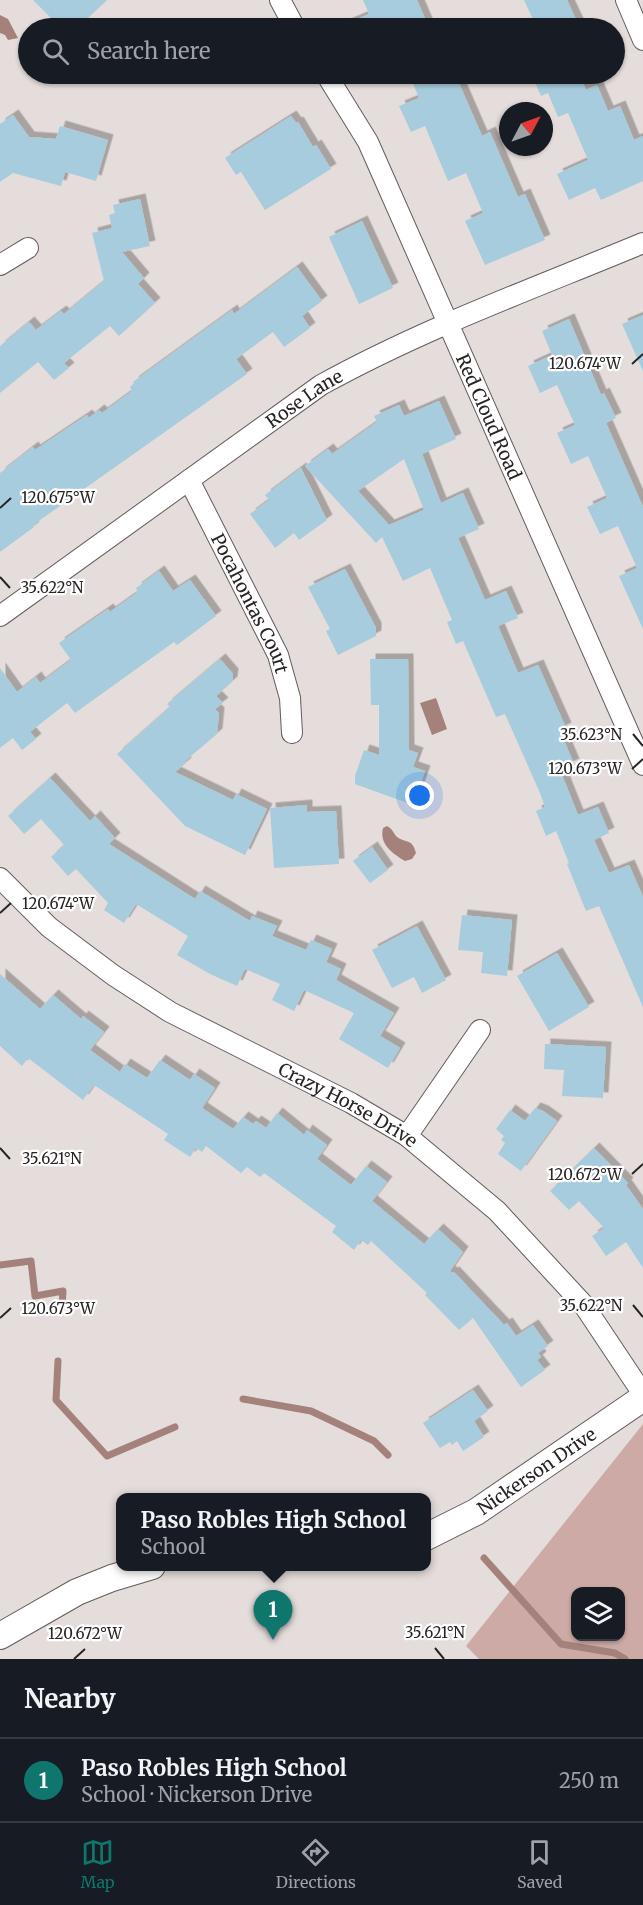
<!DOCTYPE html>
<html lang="en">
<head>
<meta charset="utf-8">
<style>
  body { margin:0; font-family:Merriweather,serif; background:#20242c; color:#f1f3f6 }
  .controls { position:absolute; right:18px; bottom:18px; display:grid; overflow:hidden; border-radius:12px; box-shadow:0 2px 4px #0004 }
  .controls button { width:54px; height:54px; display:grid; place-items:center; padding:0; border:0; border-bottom:2px solid #363941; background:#171b24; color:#f1f3f6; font:30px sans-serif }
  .compass { position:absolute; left:499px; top:102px; width:54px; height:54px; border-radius:50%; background:#171b24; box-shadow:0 2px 4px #0004; rotate:49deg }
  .you { position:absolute; left:420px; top:796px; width:21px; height:21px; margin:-15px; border:4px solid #fff; border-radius:50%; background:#1a73e8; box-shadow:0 0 0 9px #1a73e833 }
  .badge { display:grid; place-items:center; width:39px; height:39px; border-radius:50%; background:#0f766e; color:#fff; font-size:20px; font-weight:700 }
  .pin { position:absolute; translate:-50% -50px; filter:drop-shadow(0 2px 3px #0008) }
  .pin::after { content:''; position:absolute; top:32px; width:21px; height:18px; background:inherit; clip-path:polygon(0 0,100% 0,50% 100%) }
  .popup { position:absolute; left:116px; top:1493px; width:315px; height:78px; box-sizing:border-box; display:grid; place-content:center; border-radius:12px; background:#171b24; filter:drop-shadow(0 2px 4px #0005); font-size:20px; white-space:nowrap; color:#9ea1a6 }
  .popup b { font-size:22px; color:#f1f3f6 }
  .popup::after { content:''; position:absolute; left:50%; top:100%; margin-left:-12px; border:12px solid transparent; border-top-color:#171b24 }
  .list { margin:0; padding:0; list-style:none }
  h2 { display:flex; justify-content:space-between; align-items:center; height:78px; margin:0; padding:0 24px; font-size:26px }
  h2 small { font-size:20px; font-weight:400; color:#9ea1a6 }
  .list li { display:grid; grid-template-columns:39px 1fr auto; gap:18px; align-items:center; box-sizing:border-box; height:84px; padding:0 24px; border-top:2px solid #363941 }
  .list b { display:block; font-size:22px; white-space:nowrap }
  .list p { margin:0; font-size:20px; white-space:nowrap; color:#9ea1a6 }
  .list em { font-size:20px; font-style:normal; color:#9ea1a6 }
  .icon { flex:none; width:33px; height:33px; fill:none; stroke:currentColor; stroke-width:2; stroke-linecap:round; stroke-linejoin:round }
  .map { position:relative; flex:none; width:643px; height:1659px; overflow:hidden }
  .search { position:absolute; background:#171b24; box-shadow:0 2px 4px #0004; left:18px; right:18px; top:18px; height:66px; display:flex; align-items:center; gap:15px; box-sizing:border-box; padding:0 21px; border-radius:33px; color:#9ea1a6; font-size:22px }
  .sheet { height:162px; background:#171b24 }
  nav { display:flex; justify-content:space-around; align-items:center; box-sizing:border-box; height:84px; border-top:2px solid #363941; background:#171b24; font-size:16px; color:#9ea1a6 }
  nav a { display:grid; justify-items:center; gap:3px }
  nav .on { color:#0f766e }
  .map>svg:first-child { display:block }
</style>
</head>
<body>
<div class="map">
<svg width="643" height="1659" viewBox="0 0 643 1659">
  <defs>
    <filter id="shadow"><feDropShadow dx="5.5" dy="-5.5" stdDeviation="0" flood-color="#0004"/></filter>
  </defs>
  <rect width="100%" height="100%" fill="#e5dddb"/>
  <!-- green -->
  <path fill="#cdaaa5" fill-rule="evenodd" d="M643 1424V1659H479L466 1646ZM576 1592H620V1636H576Z"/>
  <!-- water -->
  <path fill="#a5817b" d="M0 15 8 19 18 38 8 40 5 35 0 33Z
    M436 698 447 729 432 735 420 703Z
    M387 826C393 829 393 833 397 837 407 844 412 838 416 853L412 859 405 861C392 853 379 844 383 828Z"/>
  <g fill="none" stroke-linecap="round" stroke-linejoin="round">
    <!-- stream -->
    <path stroke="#a5817b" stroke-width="7" d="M0 1265 31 1261 35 1296 63 1291 62 1307
      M58 1361 56 1400 107 1456 175 1427
      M243 1399 311 1411 374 1441 388 1455
      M484 1558 561 1644 615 1653 625 1659"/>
  </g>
  <!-- building -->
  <path fill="#a7ccdd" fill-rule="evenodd" filter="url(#shadow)" d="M33 0H107L77 28H61Z
    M363 0H417L429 28H336L369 14Z
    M524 0H567L580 28H537Z
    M409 74H455L482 136 490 132 518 197 525 194 545 240 485 265 465 221 483 213 466 173 448 181 425 126 411 132 399 106 419 98Z
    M531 74H579L586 90 597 85 608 111 620 106 634 140 643 136V181L601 200 595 188 569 200 557 174 588 160 568 113 558 117 548 93 541 96Z
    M13 115 29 137 56 139 60 126 108 140 96 181 65 172 61 186 13 173 0 182V124Z
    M291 116 296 123 298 122 313 147 316 145 331 169 265 210 241 172 236 175 225 158Z
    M140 199 150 246 122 252 144 278 138 284 155 303 119 336 110 326 64 363 69 368 54 380 38 362 0 393V346L29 322 36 330 61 311 64 314 104 281 92 233 112 228 109 215 115 213 113 205Z
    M362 221 393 288 359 304 329 237Z
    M297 267 322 301 302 316 310 328 284 347 273 332 236 359 247 374 33 525 34 527 0 552V473L33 447 35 450 87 415 89 418 99 410 102 413 132 391 130 387 134 383 133 382 232 310 234 314Z
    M643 315V371L622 324Z
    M569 319 601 395 604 393 616 418 606 423 643 507V629L619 576 637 568 618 526 600 534 587 507 607 498 588 456 571 464 557 433 575 425 557 385 540 393 528 366 552 355 542 331Z
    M439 401 456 439 422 454 441 503 463 493 479 529 458 538 485 600 506 591 518 618 498 626 518 673 538 665 566 728 560 731 574 764 560 770 578 815 598 807 609 833 594 840 609 873 629 865 643 897V1007L599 906 586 911 567 864 569 863 556 831 546 836 536 811 545 807 540 793 505 714 496 717 463 641 456 644 447 622 452 620 430 568 403 581 382 537 376 543 305 466 328 449 332 454 377 422 374 416 399 405 404 416ZM404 459 424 510 389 525 358 491Z
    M301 468 327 520 299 540 294 533 275 548 250 514 269 500 265 495Z
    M345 569 376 628V636L338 655 326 631 330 629 308 587Z
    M159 571 173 591 190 580 216 616 177 645 174 642 75 713 67 703 30 732 36 739 22 750 13 738 0 748V668L17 692 36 677 40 683 71 660 59 643 108 609 110 612 138 592 136 588Z
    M220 659 233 674 232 682 216 696 223 703 215 709 219 713 217 734 185 761 186 763 175 772 233 800 236 794 267 809 245 855 185 826 117 754 170 707 167 704Z
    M370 659H408L409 750 418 753 413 767 425 771 413 805 355 784V776L364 750 379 755V705H371Z
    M50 778 90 821 95 816 115 838 109 844 195 899 200 891 250 921 252 916 277 926 272 936 306 950 311 940 332 949 326 962 341 969 336 980 394 1013 380 1036 400 1048 388 1068 339 1039 354 1013 304 990 294 1011 272 1000 280 984 245 969 237 986 210 974 177 955 188 936 136 904 124 923 104 910 108 903 76 869 68 876 51 857 64 845 41 819 24 834 8 816Z
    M307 805V812L336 811 339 864 274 868 270 808Z
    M372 847 388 870 370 883 353 861Z
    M462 915 512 920 507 976 481 973 483 952 458 950Z
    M417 926 446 980 422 993 414 977 392 988 372 950Z
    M557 953 589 1007 549 1031 517 976Z
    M0 974 40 1009 53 995 81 1019 83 1016 104 1032 90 1050 120 1072 125 1064 147 1078 160 1060 190 1080 194 1074 215 1088 202 1108 233 1129 243 1117 253 1124 256 1121 266 1128 277 1113 304 1135 307 1130 327 1145 317 1159 351 1185 366 1166 387 1182 372 1201 424 1244 438 1229 463 1252 450 1271 452 1273 454 1272 504 1325 507 1323 516 1336 533 1325 548 1346 538 1353 541 1357 537 1360 545 1370 521 1387 473 1318 459 1330 425 1295 427 1293 371 1241 368 1245 361 1240 354 1250 332 1232 336 1226 264 1173 260 1177 247 1167 241 1173 206 1146 202 1152 196 1148 190 1157 164 1140 168 1134 94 1085 83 1100 28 1058 22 1066 0 1046Z
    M545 1044 606 1047 603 1098 562 1096 564 1070 544 1069Z
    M535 1108 543 1111 557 1121 521 1171 498 1154 505 1143 501 1140 504 1136 496 1129 510 1110 525 1121Z
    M594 1148 628 1183 626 1185 643 1209V1268L626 1242 606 1256 592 1236 604 1228 579 1201 569 1210 550 1191Z
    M473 1390 488 1411 474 1421 484 1437 463 1451 457 1441 452 1445 450 1442 440 1448 423 1423Z"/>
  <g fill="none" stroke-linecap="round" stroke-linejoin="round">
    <!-- minor casing -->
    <g stroke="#635c5b" stroke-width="22">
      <g id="minor">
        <path d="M280 0 295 28"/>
        <path d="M626 0 643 40"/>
        <path id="s1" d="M326 74 368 142 643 765"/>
        <path d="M0 265 28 248"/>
        <path id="s2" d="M189 480 278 655 290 698 292 733"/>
        <path id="s3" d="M0 616 321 385C424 328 535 288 643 243"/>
        <path id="s4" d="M0 878 49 927 113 975 170 1012 351 1103 407 1136 497 1211 583 1304 643 1394"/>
        <path d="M407 1136 480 1030"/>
      </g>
    </g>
    <!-- tertiary casing -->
    <g stroke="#635c5b" stroke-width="28">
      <g id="tertiary">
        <path id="s5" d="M426 1537 476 1512 643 1398"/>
        <path d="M0 1636 77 1592 112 1578 152 1566"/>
      </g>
    </g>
    <!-- minor -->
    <use href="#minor" stroke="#fff" stroke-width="20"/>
    <!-- tertiary -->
    <use href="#tertiary" stroke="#fff" stroke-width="26"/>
  </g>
  <!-- ticks -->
  <path fill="none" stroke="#272423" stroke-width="2" d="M632 364 643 354M0 508 11 498M0 577 10 588M633 734 643 746M632 769 643 759M0 913 11 903M0 1148 10 1159M632 1174 643 1164M633 1305 643 1317M0 1318 11 1308M435 1648 444 1659M74 1659 85 1649"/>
  <g text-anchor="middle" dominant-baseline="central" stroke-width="4.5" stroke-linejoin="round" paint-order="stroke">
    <!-- street labels -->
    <g font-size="18" fill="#272423" stroke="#fff">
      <text stroke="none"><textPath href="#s3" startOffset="374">Rose Lane</textPath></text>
      <text stroke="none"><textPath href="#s1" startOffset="380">Red Cloud Road</textPath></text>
      <text stroke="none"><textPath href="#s2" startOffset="138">Pocahontas Court</textPath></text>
      <text stroke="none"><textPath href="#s4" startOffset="418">Crazy Horse Drive</textPath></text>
      <text stroke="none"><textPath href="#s5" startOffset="129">Nickerson Drive</textPath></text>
    </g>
  </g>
  <g font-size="15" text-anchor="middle" fill="#272423" stroke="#fff" stroke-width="4.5" stroke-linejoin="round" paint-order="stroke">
    <text x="585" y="369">120.674°W</text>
    <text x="58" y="503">120.675°W</text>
    <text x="52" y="593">35.622°N</text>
    <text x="591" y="740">35.623°N</text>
    <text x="585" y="774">120.673°W</text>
    <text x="58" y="909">120.674°W</text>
    <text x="52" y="1164">35.621°N</text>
    <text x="585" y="1180">120.672°W</text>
    <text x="591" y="1311">35.622°N</text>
    <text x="58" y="1314">120.673°W</text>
    <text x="435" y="1638">35.621°N</text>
    <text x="85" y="1639">120.672°W</text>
  </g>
</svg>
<div class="controls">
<button><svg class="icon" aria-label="layers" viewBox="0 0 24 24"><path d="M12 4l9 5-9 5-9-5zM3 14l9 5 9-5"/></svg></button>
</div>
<svg class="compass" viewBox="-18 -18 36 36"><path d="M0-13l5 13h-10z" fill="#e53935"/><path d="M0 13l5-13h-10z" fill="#9ea1a6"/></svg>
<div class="you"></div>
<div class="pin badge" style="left:273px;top:1640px">1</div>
<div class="popup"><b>Paso Robles High School</b>School</div>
<div class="search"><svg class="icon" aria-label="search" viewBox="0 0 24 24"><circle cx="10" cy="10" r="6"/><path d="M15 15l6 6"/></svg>Search here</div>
</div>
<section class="sheet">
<h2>Nearby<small></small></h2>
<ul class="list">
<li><span class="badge">1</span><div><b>Paso Robles High School</b><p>School · Nickerson Drive</p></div><em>250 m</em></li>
</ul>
</section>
<nav>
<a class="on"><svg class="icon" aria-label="map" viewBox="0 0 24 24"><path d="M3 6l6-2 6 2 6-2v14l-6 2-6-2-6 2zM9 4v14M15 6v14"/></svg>Map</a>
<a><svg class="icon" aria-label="directions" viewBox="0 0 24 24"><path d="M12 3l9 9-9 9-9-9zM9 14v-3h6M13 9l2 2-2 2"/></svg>Directions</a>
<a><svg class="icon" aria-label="saved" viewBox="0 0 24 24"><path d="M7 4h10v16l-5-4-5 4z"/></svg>Saved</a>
</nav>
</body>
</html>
